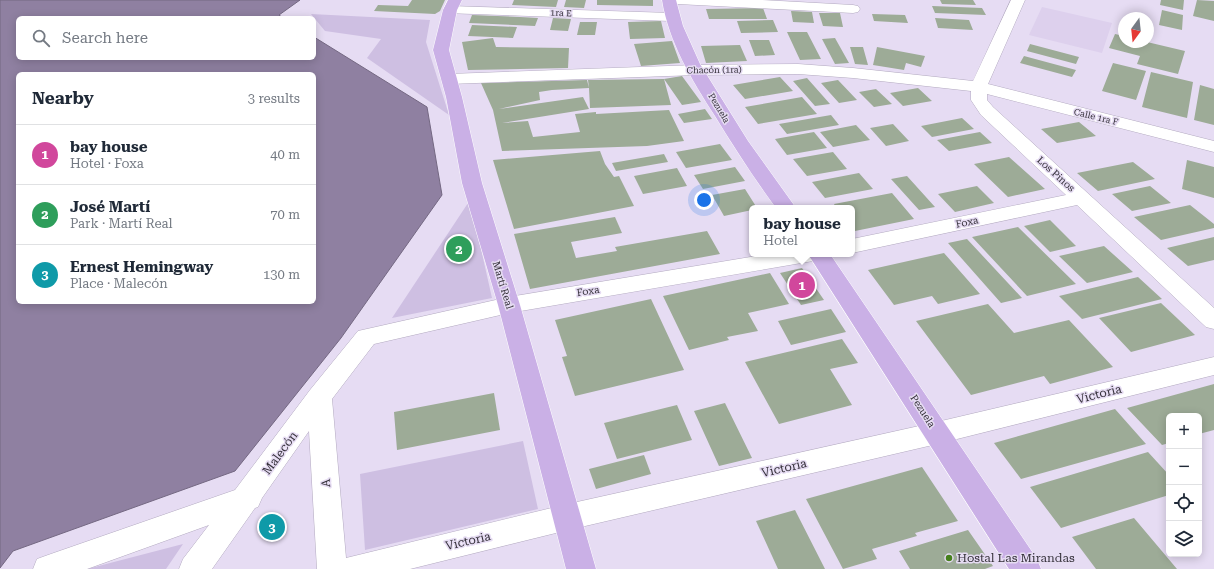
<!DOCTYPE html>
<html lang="en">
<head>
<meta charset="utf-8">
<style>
  body { margin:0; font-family:"Roboto Serif",serif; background:#f2f2f3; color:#1f2937 }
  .controls { position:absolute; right:12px; bottom:12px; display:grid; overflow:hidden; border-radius:6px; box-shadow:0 2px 10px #0003 }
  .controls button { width:36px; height:36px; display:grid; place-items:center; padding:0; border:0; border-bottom:1px solid #e0e1e3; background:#fff; color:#1f2937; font:20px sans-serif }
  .compass { position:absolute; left:1118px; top:12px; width:36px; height:36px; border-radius:50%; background:#fff; box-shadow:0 2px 10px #0003; rotate:195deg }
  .you { position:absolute; left:704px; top:200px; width:14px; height:14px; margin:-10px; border:3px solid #fff; border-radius:50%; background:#1a73e8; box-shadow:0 0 0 6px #1a73e833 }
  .badge { display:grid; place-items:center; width:26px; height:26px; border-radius:50%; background:#46801c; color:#fff; font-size:13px; font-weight:700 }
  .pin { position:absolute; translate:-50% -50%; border:2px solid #fff; box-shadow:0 1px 4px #0006 }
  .popup { position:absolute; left:749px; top:205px; width:106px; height:52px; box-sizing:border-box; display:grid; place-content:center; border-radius:6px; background:#fff; filter:drop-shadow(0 1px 3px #0005); font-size:13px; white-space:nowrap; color:#747a83 }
  .popup b { font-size:15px; color:#1f2937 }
  .popup::after { content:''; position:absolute; left:50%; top:100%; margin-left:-8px; border:8px solid transparent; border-top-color:#fff }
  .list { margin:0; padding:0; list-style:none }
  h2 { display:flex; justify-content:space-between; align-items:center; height:52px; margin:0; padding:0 16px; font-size:17px }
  h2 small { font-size:13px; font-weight:400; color:#747a83 }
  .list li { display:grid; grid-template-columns:26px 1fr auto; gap:12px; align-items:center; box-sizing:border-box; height:60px; padding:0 16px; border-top:1px solid #e0e1e3 }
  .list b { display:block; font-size:15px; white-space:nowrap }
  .list p { margin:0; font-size:13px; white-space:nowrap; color:#747a83 }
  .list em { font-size:13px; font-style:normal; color:#747a83 }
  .icon { flex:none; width:22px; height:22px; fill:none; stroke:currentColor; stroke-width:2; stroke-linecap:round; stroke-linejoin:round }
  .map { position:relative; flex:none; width:1214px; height:569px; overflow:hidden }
  .search { position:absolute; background:#fff; box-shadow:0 2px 10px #0003; left:16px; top:16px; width:300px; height:44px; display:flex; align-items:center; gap:10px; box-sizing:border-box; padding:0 14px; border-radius:6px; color:#747a83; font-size:15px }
  .panel { position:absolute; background:#fff; box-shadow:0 2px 10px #0003; left:16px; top:72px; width:300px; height:232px; border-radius:6px }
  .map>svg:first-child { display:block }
</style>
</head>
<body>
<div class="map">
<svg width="1214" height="569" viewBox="0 0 1214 569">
  <rect width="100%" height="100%" fill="#e6dcf3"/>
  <!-- built -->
  <path fill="#ddd0ed" d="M1042 7 1112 23 1102 53 1029 35Z"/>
  <!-- green -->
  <path fill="#cebfe2" d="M311 14 430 20 426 42 449 115 367 58 381 39 325 31Z
    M470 200 492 298 392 318Z
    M523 441 538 509 365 550 360 474Z
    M183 544 166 569H87Z"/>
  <!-- water -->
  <path fill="#8f80a1" stroke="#746882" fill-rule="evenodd" d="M0 0H300L279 15 283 18H18V58H314V37L427 107 442 195 341 338 235 471 13 551 0 568ZM18 74H314V302H18Z"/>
  <!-- building -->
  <path fill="#9dab97" d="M412 0H445L440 11 435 14 374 11 378 5 408 6Z
    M514 0H558L556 7 512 5Z
    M566 0H586L584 8 564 7Z
    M597 0H653V6L597 5Z
    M940 0H973L976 5 942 4Z
    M1161 0H1184L1183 10 1160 5Z
    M1197 0 1214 1V21L1193 16Z
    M932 6 982 8 986 15 935 13Z
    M763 8 767 19H709L706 9Z
    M1162 10 1183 15 1182 30 1159 25Z
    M791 11 812 12 814 23 793 22Z
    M819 13H840L843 27 823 26Z
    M872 14 905 15 908 23 874 21Z
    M472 15 520 17 538 18 535 26 469 23Z
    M553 18 571 19 568 31 550 30Z
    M935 18 969 20 973 30 938 28Z
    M773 20 778 32 741 33 737 21Z
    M661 21 665 38 630 39 628 22Z
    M580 22H597L595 35H577Z
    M472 25 517 27 513 38 468 36Z
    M787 32H807L821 59 800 60Z
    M1115 34 1124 36V42H1147L1185 51 1178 74 1137 64 1140 56 1109 48Z
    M493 38 496 47 569 48 568 68 468 70 462 42Z
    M835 38 849 63 835 64 822 39Z
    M749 40H769L775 55 755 56Z
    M672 41 680 63 641 66 634 44Z
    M1030 44 1079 57 1076 64 1027 51Z
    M740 45 747 61 706 63 701 46Z
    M850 47H863L868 65 855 64Z
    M877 47 925 56 921 67 906 63 904 70 873 65Z
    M1024 56 1076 70 1072 77 1020 63Z
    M1113 63 1146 71 1136 100 1102 91Z
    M1151 72 1193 82 1187 118 1142 107Z
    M682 76 701 102 682 105 664 79Z
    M780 77 793 91 745 99 733 85Z
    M807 78 830 104 815 106 793 81Z
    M664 79 671 105 590 108 589 88 552 90 539 92 540 100 499 109 583 97 589 109 502 123 528 121 533 137 580 132 575 114 596 112V114L669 110 684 141 647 146 502 151 493 110 481 83 587 80 589 88 588 80Z
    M838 80 857 100 839 103 821 83Z
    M1200 85 1214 89V125L1194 120Z
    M918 88 932 101 903 106 890 93Z
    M876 89 892 104 874 107 859 92Z
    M802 97 817 114 758 124 745 107Z
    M705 109 712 119 684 123 678 114Z
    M831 115 839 125 787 134 779 124Z
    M962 118 974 129 932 137 921 126Z
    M1079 122 1096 136 1057 143 1041 129Z
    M893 124 909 141 886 146 870 128Z
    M856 125 870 140 833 147 820 132Z
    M814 132 827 148 787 155 775 139Z
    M980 132 992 143 949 151 937 140Z
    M720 144 732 160 686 168 676 152Z
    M600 151 605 164 614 177 619 176 634 206 514 229 493 160Z
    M833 152 847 169 807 176 793 159Z
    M664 154 668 162 616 171 612 163Z
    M1009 157 1045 189 1008 197 974 164Z
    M1187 160 1214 167V198L1182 189Z
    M1133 162 1155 179 1098 191 1077 173Z
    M735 167 745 181 703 189 694 175Z
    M677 168 687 186 643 194 634 176Z
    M859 173 873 189 825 198 812 182Z
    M907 176 935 207 919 210 891 179Z
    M977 186 994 203 955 212 938 194Z
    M1150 186 1171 203 1132 211 1112 194Z
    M745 189 757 208H752V210L724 216 712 195Z
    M892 193 914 219 855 231 852 228V208H836L834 204Z
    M1190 205 1214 224V228L1161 240 1134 217Z
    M615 217 622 233 571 242 576 258 617 251 615 247 707 231 720 254 530 289 514 234Z
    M1050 220 1076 246 1050 252 1024 226Z
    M1018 227 1076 284 1027 296 972 237Z
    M1214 237V260L1188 266 1167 248Z
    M967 239 1022 298 1001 303 948 243Z
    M1104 246 1133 272 1087 283 1059 256Z
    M944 253 980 294 938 304 932 296 894 305 868 270Z
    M802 268 824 300 801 305 780 273Z
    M770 273 789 304 748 313 758 331 727 337 729 340 689 350 663 296Z
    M1138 277 1162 299 1082 319 1059 296Z
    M651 299 684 370 575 396 562 357 567 356 555 320Z
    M1161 303 1195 335 1131 352 1099 318Z
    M988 304 1014 333 1069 320 1113 367 1050 384 1044 376 971 395 916 321Z
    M831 309 846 332 791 345 778 321Z
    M842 339 858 363 830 369 852 405 779 424 745 362Z
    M1214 384V430L1199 434V416H1169V443L1162 445 1127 408Z
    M494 393 500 430 397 450 394 412Z
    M725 403 752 458 719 466 694 411Z
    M677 405 692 440 617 459 604 423Z
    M1115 409 1146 444 1021 479 994 443Z
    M1148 452 1169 475V495L1061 528 1030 487Z
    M644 455 651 474 596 489 589 469Z
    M922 467 958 521 915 533 917 536 872 549 877 559 843 569 806 499Z
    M795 510 825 569H778L756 521Z
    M1134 518 1177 569H1096L1072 537Z
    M968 530 993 566 985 569H910L899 551Z"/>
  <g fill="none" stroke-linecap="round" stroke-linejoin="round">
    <!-- minor casing -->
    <g stroke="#b3aac0" stroke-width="1">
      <path id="minor" d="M671 0H762L853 5 858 6 860 9 858 12 853 13 678 4 673 3Z
        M1011 0H1025L988 84 1214 141V152L987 94V100L993 107 1214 308V329L1206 327 1077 205 852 253V239L1066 195 981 115 971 100V91L853 78 798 74 696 75 449 84 443 82 441 79 443 76 449 74 696 65 798 64 853 68 973 81Z
        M450 6 671 13 676 14 678 17 676 20 671 21 445 13 443 10 445 7Z
        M769 254H824L820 259 813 261 509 313 374 344 332 399 346 558 568 504 937 422 1214 357V375L937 444 568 530 410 569H317L309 431 262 498 258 507 255 508 212 569H179L183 559 209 525 87 569H33L37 559 48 555 235 490 310 390 358 331 509 297Z"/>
    </g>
    <!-- major casing -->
    <g stroke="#fff" stroke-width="1">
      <path id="major" d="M448 0H462L457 10 449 50 462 97 482 183 520 305 596 569H566L498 305 462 183 446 97 433 50 443 10Z
        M662 0H676L683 26 700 64 748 141 796 208H776C754 178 734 147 715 116 692 80 669 43 662 0Z
        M808 254H830L1037 559 1041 569H1009Z"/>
    </g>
    <!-- minor -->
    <use href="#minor" fill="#fff" fill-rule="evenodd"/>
    <!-- major -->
    <use href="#major" fill="#cab0e6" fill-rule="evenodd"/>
  </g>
  <!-- markers -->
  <circle fill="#46801c" stroke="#e6dcf3" stroke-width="1.5" cx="949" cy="558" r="4"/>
  <g text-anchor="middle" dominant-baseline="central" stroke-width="3" stroke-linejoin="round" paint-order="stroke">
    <!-- far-street labels -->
    <g font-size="9" fill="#35313a" stroke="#e6dcf3">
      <text transform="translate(561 13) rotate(2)">1ra E</text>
      <text transform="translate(714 70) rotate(-1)">Chacón (1ra)</text>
      <text transform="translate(719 108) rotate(59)">Pezuela</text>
      <text transform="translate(1096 117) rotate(14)">Calle 1ra F</text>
    </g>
    <!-- street labels -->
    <g font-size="10" fill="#35313a" stroke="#e6dcf3">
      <text transform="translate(1056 174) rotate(42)">Los Pinos</text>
      <text transform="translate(967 222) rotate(-12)">Foxa</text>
      <text transform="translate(503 285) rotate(73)">Martí Real</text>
      <text transform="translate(588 291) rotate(-9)">Foxa</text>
      <text transform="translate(923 411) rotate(57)">Pezuela</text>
    </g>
    <!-- near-street labels -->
    <g font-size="12" fill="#35313a" stroke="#e6dcf3">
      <text transform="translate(1099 394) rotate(-14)">Victoria</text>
      <text transform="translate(280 453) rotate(-54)">Malecón</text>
      <text transform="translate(784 468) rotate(-13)">Victoria</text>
      <text transform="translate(326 483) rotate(-94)">A</text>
      <text transform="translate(468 541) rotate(-13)">Victoria</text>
    </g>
    <!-- near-poi labels -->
    <g font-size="12" fill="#35313a" stroke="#e6dcf3" text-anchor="start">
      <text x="957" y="558">Hostal Las Mirandas</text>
    </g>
  </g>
</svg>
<div class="controls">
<button>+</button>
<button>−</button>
<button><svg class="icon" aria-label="locate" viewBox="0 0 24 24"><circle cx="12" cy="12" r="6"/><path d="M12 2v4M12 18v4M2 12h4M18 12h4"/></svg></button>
<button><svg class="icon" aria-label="layers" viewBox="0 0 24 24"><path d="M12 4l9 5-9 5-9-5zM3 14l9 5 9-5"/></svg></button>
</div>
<svg class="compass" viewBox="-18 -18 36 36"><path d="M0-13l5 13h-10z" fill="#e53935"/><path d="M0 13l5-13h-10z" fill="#747a83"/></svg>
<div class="you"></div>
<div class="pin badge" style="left:802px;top:285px;background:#d1479c">1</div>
<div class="popup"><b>bay house</b>Hotel</div>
<div class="pin badge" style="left:459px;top:249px;background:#2e9e5b">2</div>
<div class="pin badge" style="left:272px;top:527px;background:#0f9aa8">3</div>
<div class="search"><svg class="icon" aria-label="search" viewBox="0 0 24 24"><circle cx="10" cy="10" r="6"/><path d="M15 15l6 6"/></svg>Search here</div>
<section class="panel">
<h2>Nearby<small>3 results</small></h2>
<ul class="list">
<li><span class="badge" style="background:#d1479c">1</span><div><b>bay house</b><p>Hotel · Foxa</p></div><em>40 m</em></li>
<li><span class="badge" style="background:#2e9e5b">2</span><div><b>José Martí</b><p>Park · Martí Real</p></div><em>70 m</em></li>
<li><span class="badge" style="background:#0f9aa8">3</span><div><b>Ernest Hemingway</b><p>Place · Malecón</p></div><em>130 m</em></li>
</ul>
</section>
</div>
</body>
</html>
